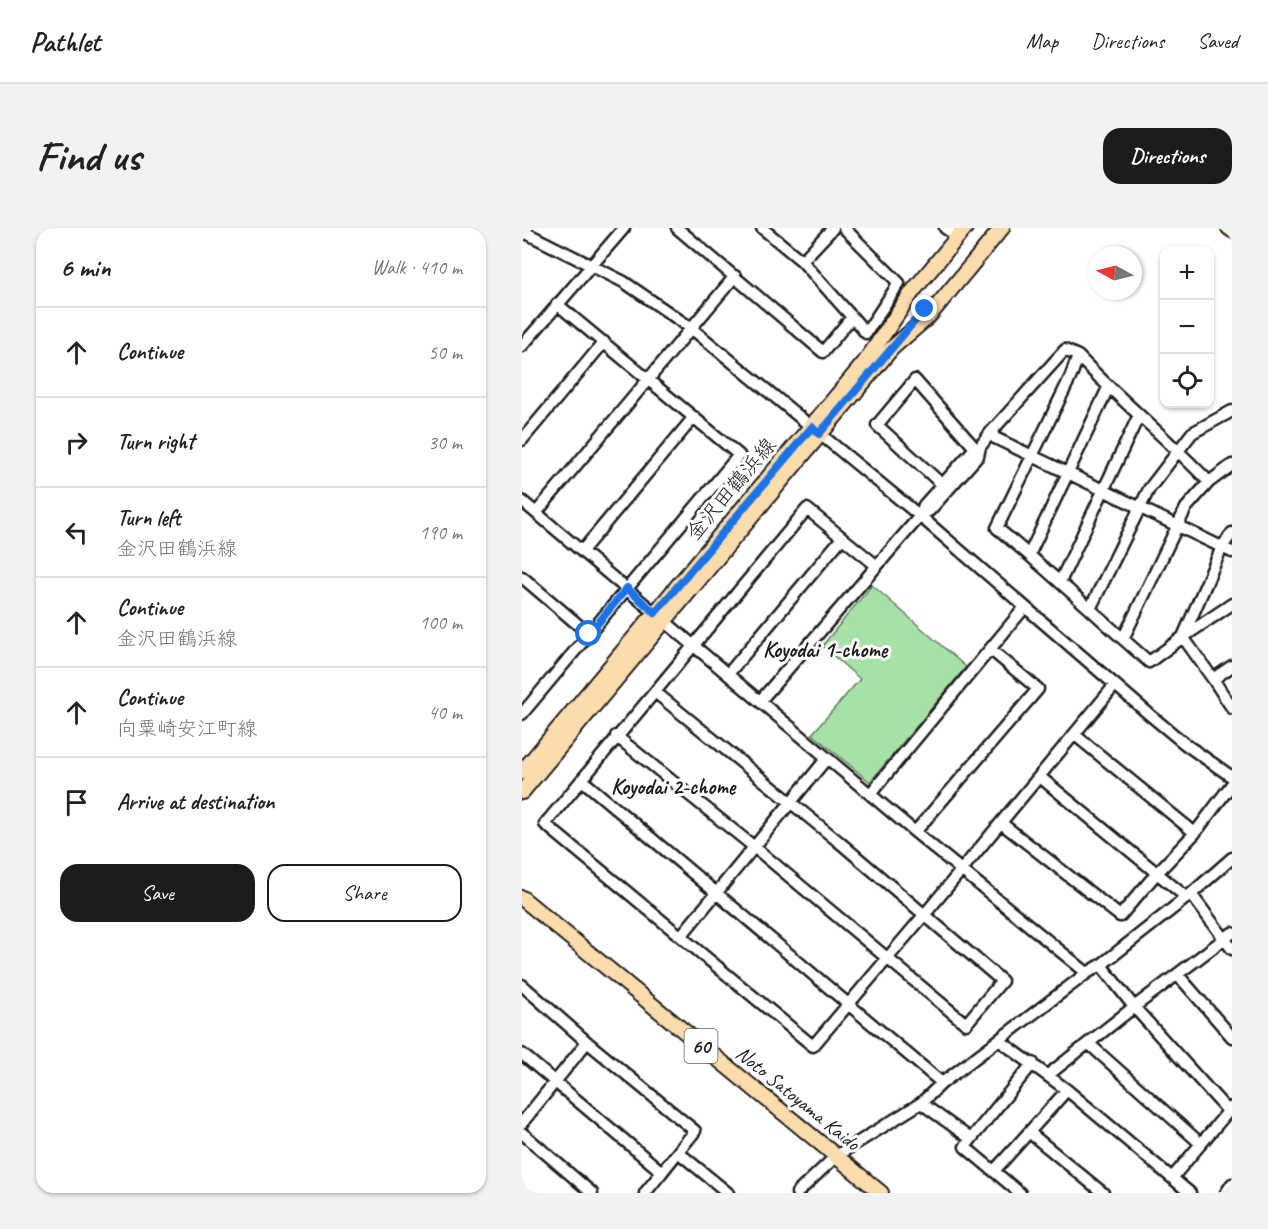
<!DOCTYPE html>
<html lang="en">
<head>
<meta charset="utf-8">
<style>
  body { margin:0; font-family:Caveat,"Klee One",sans-serif; background:#f2f2f2; color:#222 }
  .controls { position:absolute; right:18px; top:18px; display:grid; overflow:hidden; border-radius:12px; box-shadow:0 2px 4px #0004 }
  .controls button { width:54px; height:54px; display:grid; place-items:center; padding:0; border:0; border-bottom:2px solid #e0e0e0; background:#fff; color:#222; font:30px sans-serif }
  .compass { position:absolute; left:566px; top:18px; width:54px; height:54px; border-radius:50%; background:#fff; box-shadow:0 2px 4px #0004; rotate:277deg }
  .stop { position:absolute; width:18px; height:18px; margin:-14px; border:4px solid #1a73e8; border-radius:50%; background:#fff }
  .stop.end { background:#1a73e8; border-color:#fff; box-shadow:0 2px 6px #0008 }
  .list { margin:0; padding:0; list-style:none }
  h2 { display:flex; justify-content:space-between; align-items:center; height:78px; margin:0; padding:0 24px; font-size:26px }
  h2 small { font-size:20px; font-weight:400; color:#767676 }
  .list li { display:grid; grid-template-columns:39px 1fr auto; gap:18px; align-items:center; box-sizing:border-box; height:90px; padding:0 24px; border-top:2px solid #e0e0e0 }
  .list b { display:block; font-size:22px; white-space:nowrap }
  .list p { margin:0; font-size:20px; white-space:nowrap; color:#767676 }
  .list em { font-size:20px; font-style:normal; color:#767676 }
  .actions { display:flex; gap:12px; padding:18px 24px }
  .actions a { flex:1; padding:14px 0; border:2px solid #1c1c1c; border-radius:18px; text-align:center; font-size:21px; color:#1c1c1c }
  .actions .main { background:#1c1c1c; color:#fff }
  .icon { flex:none; width:33px; height:33px; fill:none; stroke:currentColor; stroke-width:2; stroke-linecap:round; stroke-linejoin:round }
  .map { position:relative; flex:none; width:710px; height:965px; overflow:hidden; border-radius:18px }
  header { display:flex; align-items:center; gap:36px; box-sizing:border-box; height:84px; padding:0 30px; background:#fff; border-bottom:2px solid #e0e0e0 }
  header strong { font-size:28px }
  nav { display:flex; gap:33px; margin-inline-start:auto; font-size:21px }
  .intro { display:flex; align-items:center; justify-content:space-between; box-sizing:border-box; height:144px; padding:0 36px }
  h1 { margin:0; font-size:42px }
  .button { padding:15px 27px; border-radius:18px; background:#1c1c1c; color:#fff; font-size:21px; font-weight:700 }
  main { display:flex; gap:36px; padding:0 36px }
  aside { flex:1; background:#fff; border-radius:18px; box-shadow:0 2px 4px #0004 }
  .map>svg:first-child { display:block }
</style>
</head>
<body>
<header>
<strong>Pathlet</strong>
<nav><a>Map</a><a>Directions</a><a>Saved</a></nav>
</header>
<div class="intro"><h1>Find us</h1><a class="button">Directions</a></div>
<main>
<aside>
<h2>6 min<small>Walk · 410 m</small></h2>
<ul class="list">
<li><svg class="icon" aria-label="ahead" viewBox="0 0 24 24"><path d="M12 20V5M6 11l6-6 6 6"/></svg><div><b>Continue</b></div><em>50 m</em></li>
<li><svg class="icon" aria-label="right" viewBox="0 0 24 24"><path d="M7 20v-9h11M14 6l5 5-5 5"/></svg><div><b>Turn right</b></div><em>30 m</em></li>
<li><svg class="icon" aria-label="left" viewBox="0 0 24 24"><path d="M17 20v-9H6M10 6l-5 5 5 5"/></svg><div><b>Turn left</b><p>金沢田鶴浜線</p></div><em>190 m</em></li>
<li><svg class="icon" aria-label="ahead" viewBox="0 0 24 24"><path d="M12 20V5M6 11l6-6 6 6"/></svg><div><b>Continue</b><p>金沢田鶴浜線</p></div><em>100 m</em></li>
<li><svg class="icon" aria-label="ahead" viewBox="0 0 24 24"><path d="M12 20V5M6 11l6-6 6 6"/></svg><div><b>Continue</b><p>向粟崎安江町線</p></div><em>40 m</em></li>
<li><svg class="icon" aria-label="arrive" viewBox="0 0 24 24"><path d="M6 21V4h12l-3 4 3 4H6"/></svg><div><b>Arrive at destination</b></div></li>
</ul>
<div class="actions"><a class="main">Save</a><a>Share</a></div>
</aside>
<div class="map">
<svg width="710" height="965" viewBox="0 0 710 965">
  <rect width="100%" height="100%" fill="#fff"/>
  <filter id="ink" filterUnits="userSpaceOnUse"><feTurbulence type="fractalNoise" baseFrequency=".0167" numOctaves="2"/><feDisplacementMap in="SourceGraphic" scale="12" xChannelSelector="R" yChannelSelector="G"/><feConvolveMatrix kernelMatrix="1 2 1 2 8 2 1 2 1" color-interpolation-filters="sRGB"/></filter>
  <g filter="url(#ink)">
    <!-- green -->
    <path fill="#a6e2a8" stroke="#617f62" stroke-width="1.5" d="M350 357 444 439 348 554 290 506 338 451 300 418Z"/>
    <g fill="none" stroke-linecap="round" stroke-linejoin="round">
      <!-- minor casing -->
      <g stroke="#1c1c1c" stroke-width="15">
        <path id="minor" d="M155 0 301 124 330 89 280 33 240 0
          M322 0 377 55 344 105 330 89
          M423 0 430 5
          M0 3 102 54 169 100 398 288 628 487 663 516 710 549
          M280 33 311 0
          M0 118 102 0
          M586 160 507 327 475 300 549 148 556 128C598 172 645 210 687 254
          M710 183 670 205 627 261 568 381 601 411 664 280 687 254 710 237
          M469 204 543 122 556 128
          M0 212 82 114
          M426 262 355 197 393 152 453 220 458 219
          M0 273 393 604 565 745
          M14 285 213 48
          M398 288 402 277 453 220
          M60 323 172 189
          M507 327 568 381
          M355 338 285 281 23 596 291 818 403 686 593 457
          M0 349 67 406
          M538 354 617 187
          M601 411 627 434 661 409 700 319 710 305
          M710 438 691 451 710 480
          M206 446 320 310
          M691 451 661 409 710 376
          M238 473 398 288 408 282 456 228 458 219 469 204 473 210 710 324
          M0 486 217 227 35 76
          M553 507 673 605
          M94 508 231 618 444 796 480 753 316 613 133 464
          M518 549 664 669
          M60 552 420 855
          M349 565 503 379
          M479 595 598 688 634 646 673 605 710 556
          M393 604 516 461 468 421
          M669 666 710 721
          M159 708 305 530
          M579 737 612 779 706 883
          M656 747 710 809
          M0 757 65 814 0 895
          M477 812 545 862 668 965
          M65 814 173 903 156 924 206 965
          M566 815 678 915
          M0 826 140 944 123 965
          M526 847 612 779 710 705
          M399 875 449 911 443 919 498 965
          M0 905 70 965
          M508 905 581 965
          M449 911 511 835
          M472 943 545 862
          M140 944 156 924
          M650 950 710 879
          M275 965 314 928 399 875 420 855 565 745 579 737 669 666 710 630
          M704 965 710 956"/>
      </g>
      <!-- major casing -->
      <g stroke="#1c1c1c" stroke-width="18">
        <path id="major" d="M707 0 710 2
          M0 544 343 134 391 63 443 0
          M0 564 370 120 406 89 480 0
          M0 670 359 965"/>
      </g>
      <!-- minor -->
      <use href="#minor" stroke="#fff" stroke-width="10"/>
      <!-- major -->
      <use href="#major" stroke="#fcdcac" stroke-width="14"/>
    </g>
  </g>
  <g fill="none" stroke-linecap="round" stroke-linejoin="round" filter="url(#ink)">
    <!-- route -->
    <path stroke="#1a73e8" stroke-width="8" d="M67 406 105 360 133 385 290 199 297 206 403 81"/>
  </g>
  <g text-anchor="middle" dominant-baseline="central" stroke-width="6" stroke-linejoin="round" paint-order="stroke">
    <!-- shield labels -->
    <rect fill="#fff" stroke="#606060" stroke-width="1.5" x="162.5" y="801" width="33" height="34" rx="4.5"/>
    <g font-size="20" font-weight="bold" fill="#1c1c1c">
      <text x="179" y="818">60</text>
    </g>
    <!-- street labels -->
    <g font-size="21" fill="#1c1c1c" stroke="#fff">
      <text transform="translate(209 261) rotate(-50)">金沢田鶴浜線</text>
      <text transform="translate(276 870) rotate(39)">Noto Satoyama Kaido</text>
    </g>
    <!-- neighbourhood labels -->
    <g font-size="22" font-weight="bold" fill="#1c1c1c" stroke="#fff">
      <text x="303" y="422">Koyodai 1-chome</text>
      <text x="151" y="559">Koyodai 2-chome</text>
    </g>
  </g>
</svg>
<div class="controls">
<button>+</button>
<button>−</button>
<button><svg class="icon" aria-label="locate" viewBox="0 0 24 24"><circle cx="12" cy="12" r="6"/><path d="M12 2v4M12 18v4M2 12h4M18 12h4"/></svg></button>
</div>
<svg class="compass" viewBox="-18 -18 36 36"><path d="M0-13l5 13h-10z" fill="#e53935"/><path d="M0 13l5-13h-10z" fill="#767676"/></svg>
<div class="stop" style="left:67px;top:406px"></div>
<div class="stop end" style="left:403px;top:81px"></div>
</div>
</main>
</body>
</html>
